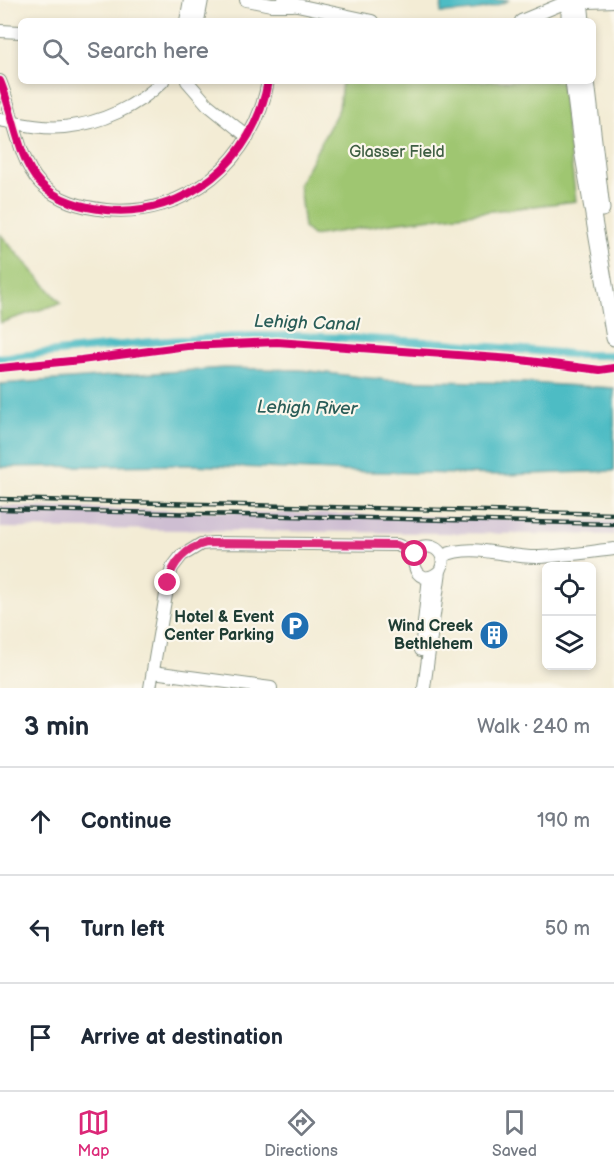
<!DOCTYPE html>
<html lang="en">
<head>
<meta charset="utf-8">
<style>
  body { margin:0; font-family:"Balsamiq Sans",sans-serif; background:#f6f6f7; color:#1f2937 }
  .controls { position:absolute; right:18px; bottom:18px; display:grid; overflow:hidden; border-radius:9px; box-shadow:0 3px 9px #0003 }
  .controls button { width:54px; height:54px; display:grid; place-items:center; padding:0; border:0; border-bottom:2px solid #e0e1e3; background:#fff; color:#1f2937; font:30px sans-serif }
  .stop { position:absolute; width:18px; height:18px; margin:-14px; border:4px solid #db2777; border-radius:50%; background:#fff }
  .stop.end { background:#db2777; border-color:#fff; box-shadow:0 2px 6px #0008 }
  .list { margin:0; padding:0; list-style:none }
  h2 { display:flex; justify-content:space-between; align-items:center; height:78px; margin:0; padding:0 24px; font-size:26px }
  h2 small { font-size:20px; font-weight:400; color:#747a83 }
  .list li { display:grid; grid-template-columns:39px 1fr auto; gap:18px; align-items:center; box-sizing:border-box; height:108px; padding:0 24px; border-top:2px solid #e0e1e3 }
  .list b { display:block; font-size:22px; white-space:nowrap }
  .list em { font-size:20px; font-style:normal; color:#747a83 }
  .icon { flex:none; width:33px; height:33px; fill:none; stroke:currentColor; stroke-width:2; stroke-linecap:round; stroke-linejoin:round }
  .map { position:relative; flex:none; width:614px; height:688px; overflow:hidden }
  .search { position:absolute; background:#fff; box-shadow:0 3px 9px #0003; left:18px; right:18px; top:18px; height:66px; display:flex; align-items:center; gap:15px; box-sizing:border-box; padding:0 21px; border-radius:9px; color:#747a83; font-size:22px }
  .sheet { height:402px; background:#fff }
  nav { display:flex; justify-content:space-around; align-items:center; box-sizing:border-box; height:84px; border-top:2px solid #e0e1e3; background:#fff; font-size:16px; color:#747a83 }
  nav a { display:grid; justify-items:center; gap:3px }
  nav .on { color:#db2777 }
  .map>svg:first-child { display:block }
</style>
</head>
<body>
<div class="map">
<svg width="614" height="688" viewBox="0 0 614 688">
  <rect width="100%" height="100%" fill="#fbf7ec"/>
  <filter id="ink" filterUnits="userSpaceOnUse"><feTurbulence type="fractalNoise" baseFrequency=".0167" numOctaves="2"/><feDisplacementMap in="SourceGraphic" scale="12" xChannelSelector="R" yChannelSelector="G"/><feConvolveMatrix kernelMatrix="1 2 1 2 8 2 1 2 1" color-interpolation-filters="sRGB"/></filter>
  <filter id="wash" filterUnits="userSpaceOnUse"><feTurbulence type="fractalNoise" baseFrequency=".008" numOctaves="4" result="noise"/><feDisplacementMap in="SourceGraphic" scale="24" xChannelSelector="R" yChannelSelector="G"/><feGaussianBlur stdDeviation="1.35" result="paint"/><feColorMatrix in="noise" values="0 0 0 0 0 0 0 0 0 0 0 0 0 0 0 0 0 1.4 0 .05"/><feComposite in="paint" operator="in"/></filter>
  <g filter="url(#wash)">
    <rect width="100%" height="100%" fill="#f3ecd5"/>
    <!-- industrial -->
    <path fill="#cebed2" d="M0 506 614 521V535L0 528Z"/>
    <!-- green -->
    <path fill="#9fc671" stroke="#5f8252" stroke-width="1.5" d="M342 81H561L576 201 392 223 313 236 304 228 299 184 339 109Z
      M0 234 61 303 0 323Z"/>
    <!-- water -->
    <path fill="#4dbcc4" stroke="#367c7c" stroke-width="1.5" d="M442 0H509C484 12 468 12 441 13Z
      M224 368 301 370 387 380 527 383 614 388V471L505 475 335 471 192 465 0 467V384Z"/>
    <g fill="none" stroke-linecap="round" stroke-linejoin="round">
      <!-- canal -->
      <path stroke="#4dbcc4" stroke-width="8" d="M0 358 152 342 255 336H302L445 343 580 355H614"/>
    </g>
  </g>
  <g filter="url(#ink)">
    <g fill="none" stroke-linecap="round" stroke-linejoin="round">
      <!-- minor casing -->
      <g stroke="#899484" stroke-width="14">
        <path id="minor" d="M246 0 271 5H293
          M284 0 297 5 372 21
          M186 21 190 0
          M198 21 202 0
          M521 21 564 3 614 1
          M0 31 21 32
          M0 81C13 111 18 160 40 183 58 201 81 207 106 210 186 218 255 159 268 81
          M187 81 207 104 248 137
          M0 120C21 124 43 129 64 127 100 124 138 106 163 81
          M442 556C474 542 506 558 539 557 564 556 589 552 614 549
          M421 650 429 577
          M153 672 271 688
          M150 688 168 583 172 568 182 555 188 552 201 544 213 543 397 545 416 553
          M424 688 440 571C445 562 443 551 432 547 402 539 413 596 440 571"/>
      </g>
      <!-- major casing -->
      <g stroke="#899484" stroke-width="17">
        <path id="major" d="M569 0V21
          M580 0 582 21
          M573 81 581 144 614 338
          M587 81 602 209"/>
      </g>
      <!-- minor -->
      <use href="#minor" stroke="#fff" stroke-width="12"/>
      <!-- major -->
      <use href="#major" stroke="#fff" stroke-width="15"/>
      <!-- rail casing -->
      <g stroke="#1f3d34" stroke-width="4.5">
        <path id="rail" d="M0 499 614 514
          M0 509 614 524"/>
      </g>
      <!-- rail -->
      <use href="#rail" stroke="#fbf7ec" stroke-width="2" stroke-dasharray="7" stroke-linecap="butt"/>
      <!-- cycleway casing -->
      <g stroke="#fbf7ec" stroke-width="11">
        <path id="cycleway" d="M0 81C13 111 18 160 40 183 58 201 81 207 106 210 186 218 255 159 268 81
          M0 368 81 360 187 346 277 342 513 359 600 370 614 368"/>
      </g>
      <!-- cycleway -->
      <use href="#cycleway" stroke="#d6006c" stroke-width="8"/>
    </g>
  </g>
  <g fill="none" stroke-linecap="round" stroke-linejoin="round" filter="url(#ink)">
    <!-- route -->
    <path stroke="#db2777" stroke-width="8" d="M168 583C172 563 186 548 206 543L397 545 415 554"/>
  </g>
  <!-- icons -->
  <defs>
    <g id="parking-disc" transform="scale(1.5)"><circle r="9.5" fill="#1f6fb2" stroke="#fbf7ec"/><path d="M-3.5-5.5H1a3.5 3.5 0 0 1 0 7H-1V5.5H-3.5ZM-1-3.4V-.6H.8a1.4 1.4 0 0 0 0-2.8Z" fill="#fff"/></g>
    <g id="building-disc" transform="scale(1.5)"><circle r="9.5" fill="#1f6fb2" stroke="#fbf7ec"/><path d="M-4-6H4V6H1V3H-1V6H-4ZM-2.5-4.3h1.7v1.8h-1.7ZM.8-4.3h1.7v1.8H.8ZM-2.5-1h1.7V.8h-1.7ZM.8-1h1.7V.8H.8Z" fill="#fff"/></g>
  </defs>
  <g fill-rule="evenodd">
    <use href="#parking-disc" x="295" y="626"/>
    <use href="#building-disc" x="494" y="635"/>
  </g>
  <g text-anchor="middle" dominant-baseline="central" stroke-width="4.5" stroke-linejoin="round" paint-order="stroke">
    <!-- park labels -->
    <g font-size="16" fill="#3f5f43" stroke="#fbf7ec">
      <text x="397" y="152">Glasser Field</text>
    </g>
    <!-- poi labels -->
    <g font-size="16" font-weight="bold" fill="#1f3d34" stroke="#fbf7ec" text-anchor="end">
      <text x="274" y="617">Hotel &amp; Event<tspan x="274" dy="18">Center Parking</tspan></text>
      <text x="473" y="626">Wind Creek<tspan x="473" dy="18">Bethlehem</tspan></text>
    </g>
    <!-- water labels -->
    <g font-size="18" font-style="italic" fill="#2a5d58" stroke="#fbf7ec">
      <text transform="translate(307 323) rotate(2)">Lehigh Canal</text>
      <text transform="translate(307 408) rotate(1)">Lehigh River</text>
    </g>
  </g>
</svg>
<div class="controls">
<button><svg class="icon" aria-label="locate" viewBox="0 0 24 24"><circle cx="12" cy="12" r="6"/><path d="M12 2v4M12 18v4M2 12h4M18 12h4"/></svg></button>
<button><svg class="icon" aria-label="layers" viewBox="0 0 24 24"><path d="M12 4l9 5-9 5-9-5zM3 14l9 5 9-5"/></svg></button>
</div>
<div class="stop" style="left:415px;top:554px"></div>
<div class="stop end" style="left:168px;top:583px"></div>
<div class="search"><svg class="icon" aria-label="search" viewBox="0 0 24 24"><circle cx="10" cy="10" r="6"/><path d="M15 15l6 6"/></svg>Search here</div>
</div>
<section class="sheet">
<h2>3 min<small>Walk · 240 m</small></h2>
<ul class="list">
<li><svg class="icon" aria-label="ahead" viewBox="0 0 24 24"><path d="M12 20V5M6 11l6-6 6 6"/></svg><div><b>Continue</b></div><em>190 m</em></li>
<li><svg class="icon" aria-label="left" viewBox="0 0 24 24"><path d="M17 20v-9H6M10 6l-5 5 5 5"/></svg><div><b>Turn left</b></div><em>50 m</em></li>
<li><svg class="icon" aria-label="arrive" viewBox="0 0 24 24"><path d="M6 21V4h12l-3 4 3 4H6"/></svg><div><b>Arrive at destination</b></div></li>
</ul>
</section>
<nav>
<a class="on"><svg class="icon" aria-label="map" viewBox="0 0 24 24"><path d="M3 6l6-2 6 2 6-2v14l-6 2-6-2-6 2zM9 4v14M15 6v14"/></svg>Map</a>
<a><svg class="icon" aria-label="directions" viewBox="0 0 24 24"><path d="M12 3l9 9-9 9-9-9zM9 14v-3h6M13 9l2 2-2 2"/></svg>Directions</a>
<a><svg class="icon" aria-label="saved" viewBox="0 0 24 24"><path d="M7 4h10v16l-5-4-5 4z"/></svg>Saved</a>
</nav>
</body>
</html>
